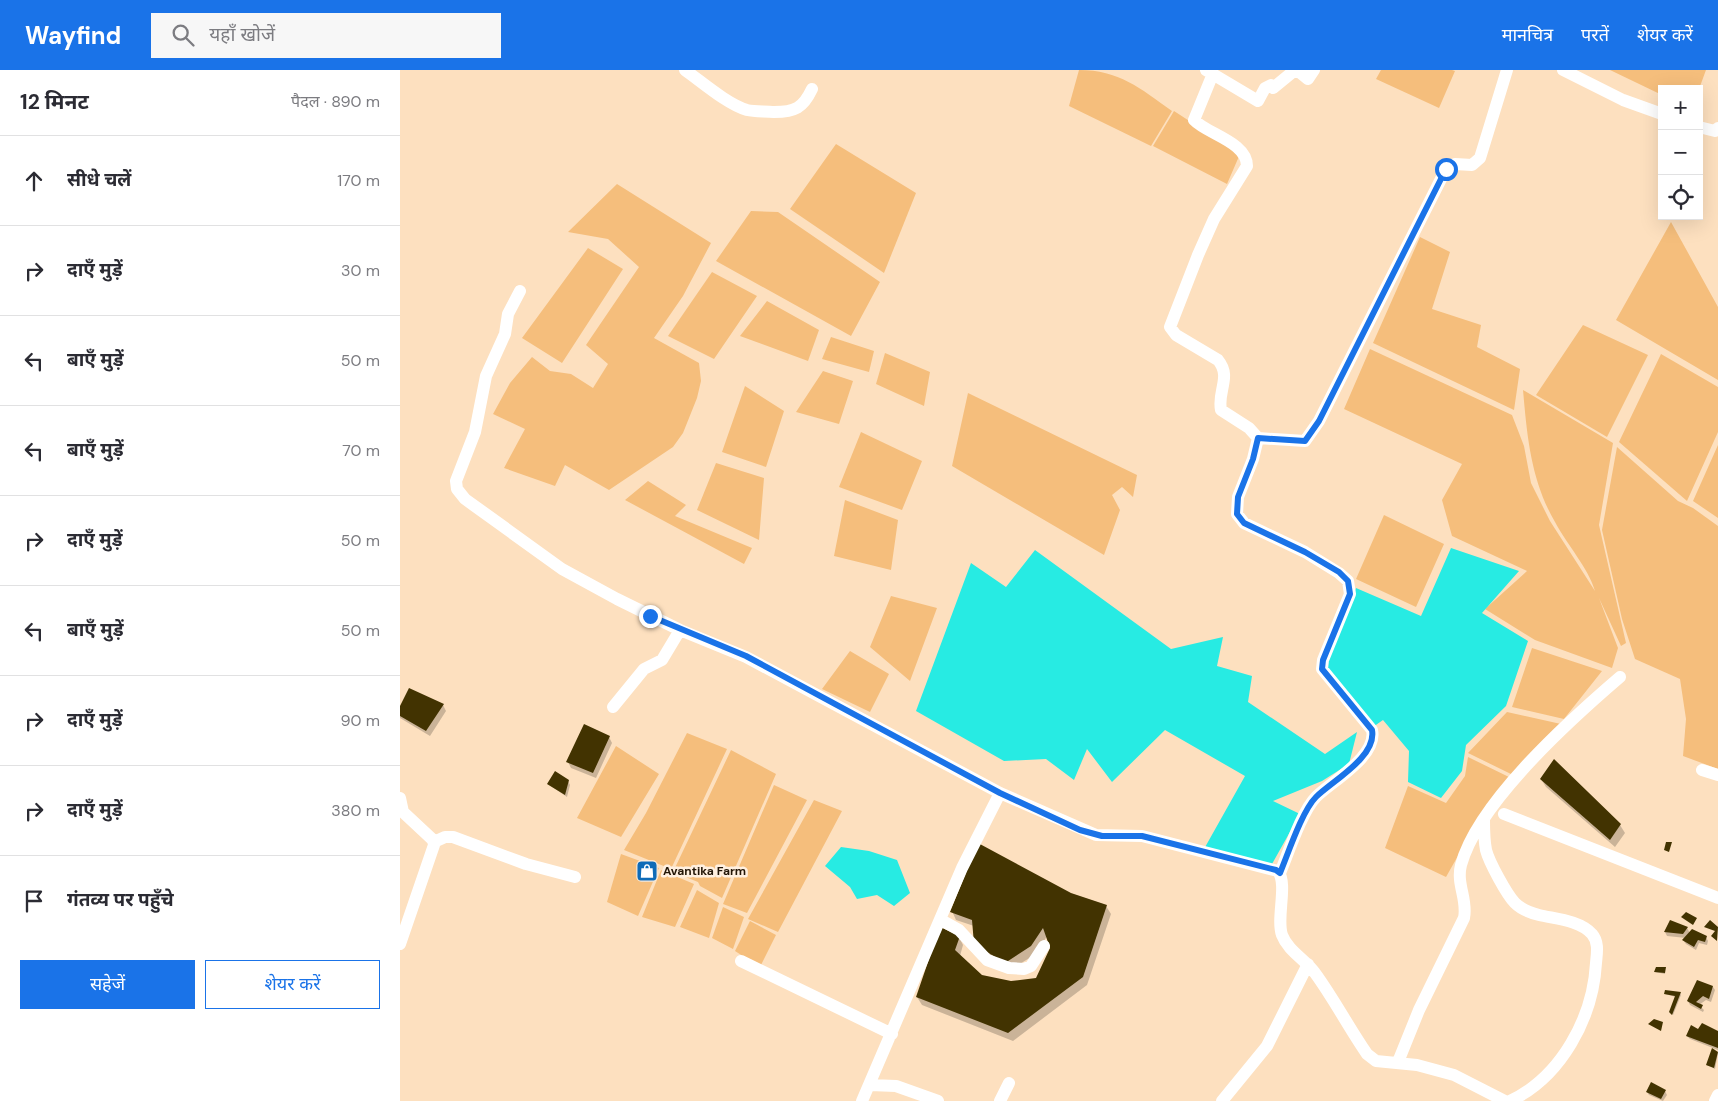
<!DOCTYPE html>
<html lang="hi">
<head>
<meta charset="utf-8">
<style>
  body { margin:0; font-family:"DM Sans","Noto Sans Devanagari",sans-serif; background:#f7f7f7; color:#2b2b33 }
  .controls { position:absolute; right:15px; top:15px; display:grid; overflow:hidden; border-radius:0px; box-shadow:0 5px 20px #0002 }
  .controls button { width:45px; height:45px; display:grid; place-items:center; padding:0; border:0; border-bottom:1px solid #e1e1e2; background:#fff; color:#2b2b33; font:25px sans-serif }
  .stop { position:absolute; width:15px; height:15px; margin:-11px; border:4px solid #1a73e8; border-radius:50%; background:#fff }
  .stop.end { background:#1a73e8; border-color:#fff; box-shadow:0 1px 5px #0008 }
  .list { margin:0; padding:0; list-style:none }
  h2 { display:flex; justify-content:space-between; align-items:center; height:65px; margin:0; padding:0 20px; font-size:21px }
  h2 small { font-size:16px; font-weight:400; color:#7c7c81 }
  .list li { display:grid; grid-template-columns:32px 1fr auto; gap:15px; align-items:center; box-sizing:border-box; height:90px; padding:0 20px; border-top:1px solid #e1e1e2 }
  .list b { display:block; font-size:19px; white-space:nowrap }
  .list em { font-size:16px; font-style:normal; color:#7c7c81 }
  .actions { display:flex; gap:10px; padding:15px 20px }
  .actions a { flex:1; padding:11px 0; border:1px solid #1a73e8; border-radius:0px; text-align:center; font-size:18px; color:#1a73e8 }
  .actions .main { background:#1a73e8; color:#fff }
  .icon { flex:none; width:28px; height:28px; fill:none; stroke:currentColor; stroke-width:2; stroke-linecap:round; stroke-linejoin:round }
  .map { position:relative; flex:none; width:1318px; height:1031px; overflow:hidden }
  header { display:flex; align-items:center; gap:30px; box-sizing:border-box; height:70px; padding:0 25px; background:#1a73e8; color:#fff }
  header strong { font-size:24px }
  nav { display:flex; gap:28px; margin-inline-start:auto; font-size:18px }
  .search { width:350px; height:45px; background:#f7f7f7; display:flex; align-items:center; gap:12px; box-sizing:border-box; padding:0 18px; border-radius:0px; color:#7c7c81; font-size:19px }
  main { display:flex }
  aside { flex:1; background:#fff }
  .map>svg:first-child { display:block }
</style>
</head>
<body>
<header>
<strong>Wayfind</strong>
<div class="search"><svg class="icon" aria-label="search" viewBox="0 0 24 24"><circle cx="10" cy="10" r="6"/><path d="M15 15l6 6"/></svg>यहाँ खोजें</div>
<nav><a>मानचित्र</a><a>परतें</a><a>शेयर करें</a></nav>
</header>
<main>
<aside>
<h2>12 मिनट<small>पैदल · 890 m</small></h2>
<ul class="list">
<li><svg class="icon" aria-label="ahead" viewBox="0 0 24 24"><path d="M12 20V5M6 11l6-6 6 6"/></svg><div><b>सीधे चलें</b></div><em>170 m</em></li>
<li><svg class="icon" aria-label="right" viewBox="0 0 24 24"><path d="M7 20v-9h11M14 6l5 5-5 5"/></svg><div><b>दाएँ मुड़ें</b></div><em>30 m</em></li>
<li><svg class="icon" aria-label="left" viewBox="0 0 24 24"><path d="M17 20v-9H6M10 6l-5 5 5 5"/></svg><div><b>बाएँ मुड़ें</b></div><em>50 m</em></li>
<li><svg class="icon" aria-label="left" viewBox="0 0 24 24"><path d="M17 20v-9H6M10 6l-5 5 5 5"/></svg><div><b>बाएँ मुड़ें</b></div><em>70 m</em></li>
<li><svg class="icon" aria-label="right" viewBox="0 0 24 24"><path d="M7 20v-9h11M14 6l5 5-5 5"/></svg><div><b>दाएँ मुड़ें</b></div><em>50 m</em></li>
<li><svg class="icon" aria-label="left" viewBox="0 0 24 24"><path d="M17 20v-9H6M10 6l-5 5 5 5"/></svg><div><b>बाएँ मुड़ें</b></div><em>50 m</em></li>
<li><svg class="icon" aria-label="right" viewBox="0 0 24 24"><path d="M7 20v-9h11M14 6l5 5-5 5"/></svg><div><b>दाएँ मुड़ें</b></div><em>90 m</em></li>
<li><svg class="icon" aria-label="right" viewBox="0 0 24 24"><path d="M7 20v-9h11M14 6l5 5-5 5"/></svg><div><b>दाएँ मुड़ें</b></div><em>380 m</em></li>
<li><svg class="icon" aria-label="arrive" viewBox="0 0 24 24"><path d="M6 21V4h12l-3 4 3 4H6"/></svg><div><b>गंतव्य पर पहुँचे</b></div></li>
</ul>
<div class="actions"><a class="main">सहेजें</a><a>शेयर करें</a></div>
</aside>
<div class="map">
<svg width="1318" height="1031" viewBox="0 0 1318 1031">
  <rect width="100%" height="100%" fill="#fde0bf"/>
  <!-- green -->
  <path fill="#f5be7c" d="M679 0C719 0 740 18 772 41L751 76 669 36Z
    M981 0H1052L1055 1 1039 38 976 9Z
    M1210 0H1306L1299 19H1262V25Z
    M774 41 840 84 827 114 753 76Z
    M436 74 516 123 484 203 390 139Z
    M217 114 311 173 283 226 254 268 299 293 301 311 297 328 283 363 273 377 209 420 165 395 155 416 104 398 125 359 93 344 110 313 132 287 150 301 171 304 193 318 208 294 186 275 239 197 208 169 168 162Z
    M351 141 378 142 480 212 451 266 316 191Z
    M1271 152 1318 237V310L1216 250Z
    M1020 167 1050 182 1032 239 1081 255 1077 277 1120 299 1114 340 973 273Z
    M188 178 223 199 162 293 122 268Z
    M312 202 357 226 314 289 268 266Z
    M367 231 419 260 408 291 340 266Z
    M1183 255 1248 285 1207 367 1136 325Z
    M431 267 474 281 469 302 422 289Z
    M970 279 1112 345 1124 376 1131 413 1150 451 1195 521C1188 497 1167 475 1155 452 1131 411 1127 366 1123 320L1213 373 1199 455 1226 573 1221 576 1199 528 1218 578 1212 598 1135 570 1085 539 1127 501 1052 466 1042 430 1062 394 944 339Z
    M485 283 530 302 524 336 476 314Z
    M1261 284 1318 317V362L1287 431 1219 372Z
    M423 301 453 311 439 354 396 342Z
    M345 316 384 341 366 397 322 382Z
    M568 323 737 405 733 427 722 417 712 425 720 440 704 485 552 396Z
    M461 362 522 391 502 440 439 417Z
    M1318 375V448L1293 431Z
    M1217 377 1278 431 1293 438 1318 456V699L1283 686 1286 649 1280 609 1235 589 1222 549 1202 460Z
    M316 393 364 408 359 470 297 440Z
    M248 411 286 435 275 446 352 478 344 494 225 430Z
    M445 430 498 450 491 500 434 486Z
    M984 445 1044 474 1016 537 956 509Z
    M491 526 537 538 510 611 470 577Z
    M1132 578 1202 601 1164 649 1112 637Z
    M450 581 489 604 470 642 422 619Z
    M1107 642 1161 654 1113 705 1068 683Z
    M287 663 327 679 271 799 224 780 246 743Z
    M216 676 259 704 221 767 177 748Z
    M331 680 376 704 322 828 300 816 298 812 273 802Z
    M1068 687 1111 708 1072 761 1046 807 985 778 1008 716 1046 733 1065 706Z
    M374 715 407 730 347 843 323 834Z
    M414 730 442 741 378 862 348 849Z
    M221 784 259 798 238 846 207 832Z
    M261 800 294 814 275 857 242 847Z
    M297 820 319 833 309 868 280 857Z
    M323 837 344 847 333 879 312 868Z
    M350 851 376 865 360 897 335 881Z"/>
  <!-- water -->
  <path fill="#27ebe3" d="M1051 478 1119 501 1082 543 1128 571 1106 636 1066 675 1062 701 1041 728 1008 712 1009 681 983 650 973 657 923 599 956 518 1021 546Z
    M635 480 771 579 823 567 817 596 852 606 848 632 925 684 957 662 949 694 922 711 873 731 900 744 872 794 804 779 845 706 765 660 712 712 687 679 674 710 646 689 604 691 516 641 571 493 606 517Z
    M441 777 469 781 497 790 510 823 494 836 477 825 457 829 450 817 425 796Z"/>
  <!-- shadow -->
  <path fill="#0003" d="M43 635 46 641 30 666 0 648V639Z
    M209 667 212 673 196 708 171 698 168 692Z
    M1141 709 1220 755 1225 763 1215 777 1146 717Z
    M168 711 170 715 167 727 148 714Z
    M670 824 706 836 711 844 687 915 613 971 522 935 517 927 559 867 563 875 560 886 581 907 611 912 637 909 651 878 647 866 636 884 610 900 580 883 574 856 556 850 552 841Z
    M1270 852 1287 858 1290 863 1306 867 1308 871 1307 875 1299 873 1296 880 1286 874 1283 870 1286 868 1267 866 1265 862Z
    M1265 899V904L1255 902Z
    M1313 917 1315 920 1311 932 1306 930 1299 935 1304 940 1303 942 1290 935 1288 931Z
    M1280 923 1281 925 1273 945 1271 943 1276 927 1265 924Z
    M1318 963V980L1290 969 1287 966Z
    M1312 980 1318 983 1315 999 1307 995Z
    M1265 1021 1267 1025 1263 1031 1249 1025 1247 1022Z"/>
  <!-- building -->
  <path fill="#423301" d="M9 618 44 634 26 661 0 646V636Z
    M184 654 210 666 193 703 166 692Z
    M1154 689 1221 754 1210 770 1140 709Z
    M155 701 169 710 165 725 147 714Z
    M1266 772H1272L1269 782 1264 780Z
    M578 773 671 823 707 835 683 907 608 963 516 927 540 857 560 866 555 880 582 905 611 911 636 908 650 878 643 858 631 876 605 893 574 874 572 850 550 842Z
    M1286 842 1297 848 1293 855 1281 847Z
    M1270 850 1288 857 1283 864 1264 862Z
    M1310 850 1318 857 1317 871 1311 866 1315 861 1304 857Z
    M1292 859 1307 866 1305 872 1298 870 1294 877 1282 870Z
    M1256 897H1266L1265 903 1254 902Z
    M1297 910 1313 916 1309 929 1303 926 1296 932 1303 935 1301 939 1287 931Z
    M1265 920 1281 922 1272 945 1269 942 1275 926 1264 924Z
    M1254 949 1263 952 1261 961 1248 954Z
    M1302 953 1318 961V978L1286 966 1291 955 1298 959Z
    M1312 978 1318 982 1314 998 1306 995Z
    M1251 1012 1266 1020 1261 1029 1246 1022Z"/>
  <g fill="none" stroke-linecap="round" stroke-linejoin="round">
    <!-- minor -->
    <path stroke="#fff" stroke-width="12" d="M285 0C302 12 327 34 347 40 355 42 365 41 374 42 395 42 403 38 412 19
      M806 0 858 31 865 18 871 15 873 18 895 0
      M897 0 908 9 914 0
      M1163 0 1223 30 1262 44
      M812 6 794 50C807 64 847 72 847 96L814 149 798 185 770 257 776 265 818 290C832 307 817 321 821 340L849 358 858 368
      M1299 57 1315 61 1318 58
      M120 221 108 244 105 264 86 306 75 362 56 411 57 419 65 429 162 499 217 529 280 560 346 587 600 723 696 765 742 766 878 801C888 814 876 848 882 865 888 881 906 890 915 903 934 929 949 958 967 984L976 991 1017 995 1054 1005 1105 1031
      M213 637 244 599 262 590 280 560
      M1302 700 1318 705
      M0 728 3 742 33 770 34 775 0 874
      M1104 744 1318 828
      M1084 750C1084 760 1084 770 1086 780 1089 792 1107 825 1115 833 1121 839 1131 843 1139 845 1155 849 1179 850 1192 864 1199 872 1197 883 1196 893 1193 948 1161 1007 1110 1031
      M34 772 45 767H53L126 794 175 807
      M880 803C888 784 902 741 916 727 932 711 978 686 972 660L922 599 923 590 950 524 948 511 939 503 905 482 844 453 837 444 838 427 853 389 858 368 905 371 919 351 1046 99 1055 94 1072 95 1080 88 1107 0
      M541 850 559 860 587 890 609 898 624 899 631 896 644 876
      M341 891 492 964
      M998 992 1019 940 1064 848C1068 830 1056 814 1061 795 1078 732 1171 649 1220 607
      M470 1015 496 1016 538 1031
      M462 1031 562 798 600 723
      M600 1031 609 1013
      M822 1031 867 976 908 894
      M1315 1031 1318 1025"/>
  </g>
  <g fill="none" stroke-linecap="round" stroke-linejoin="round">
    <!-- route -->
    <path stroke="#1a73e8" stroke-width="6" d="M250 546 346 586 600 723 680 760 702 766H742L876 800 880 803C888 784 902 741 916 727 932 711 977 687 972 660L922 599 923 590 950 524 948 511 939 502 905 482 844 453 837 444 838 427 853 389 858 368 905 371 919 351 1046 99"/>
  </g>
  <!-- icons -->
  <defs>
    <g id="shop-square" transform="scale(1.125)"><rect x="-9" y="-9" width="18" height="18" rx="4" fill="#0e6bb8" stroke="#fff0e0"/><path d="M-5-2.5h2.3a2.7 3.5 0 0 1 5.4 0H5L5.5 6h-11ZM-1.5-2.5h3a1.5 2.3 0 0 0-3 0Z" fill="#fff"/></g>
  </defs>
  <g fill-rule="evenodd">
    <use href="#shop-square" x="247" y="801"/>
  </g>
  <g text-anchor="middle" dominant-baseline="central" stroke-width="5" stroke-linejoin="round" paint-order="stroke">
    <!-- poi labels -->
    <g font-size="12" font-weight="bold" fill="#231607" stroke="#fff0e0" text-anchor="start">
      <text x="263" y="801">Avantika Farm</text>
    </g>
  </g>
</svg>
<div class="controls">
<button>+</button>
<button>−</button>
<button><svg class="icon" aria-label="locate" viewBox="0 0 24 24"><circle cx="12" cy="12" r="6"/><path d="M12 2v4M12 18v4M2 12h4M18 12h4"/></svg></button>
</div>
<div class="stop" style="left:1046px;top:99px"></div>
<div class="stop end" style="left:250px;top:546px"></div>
</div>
</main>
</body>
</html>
